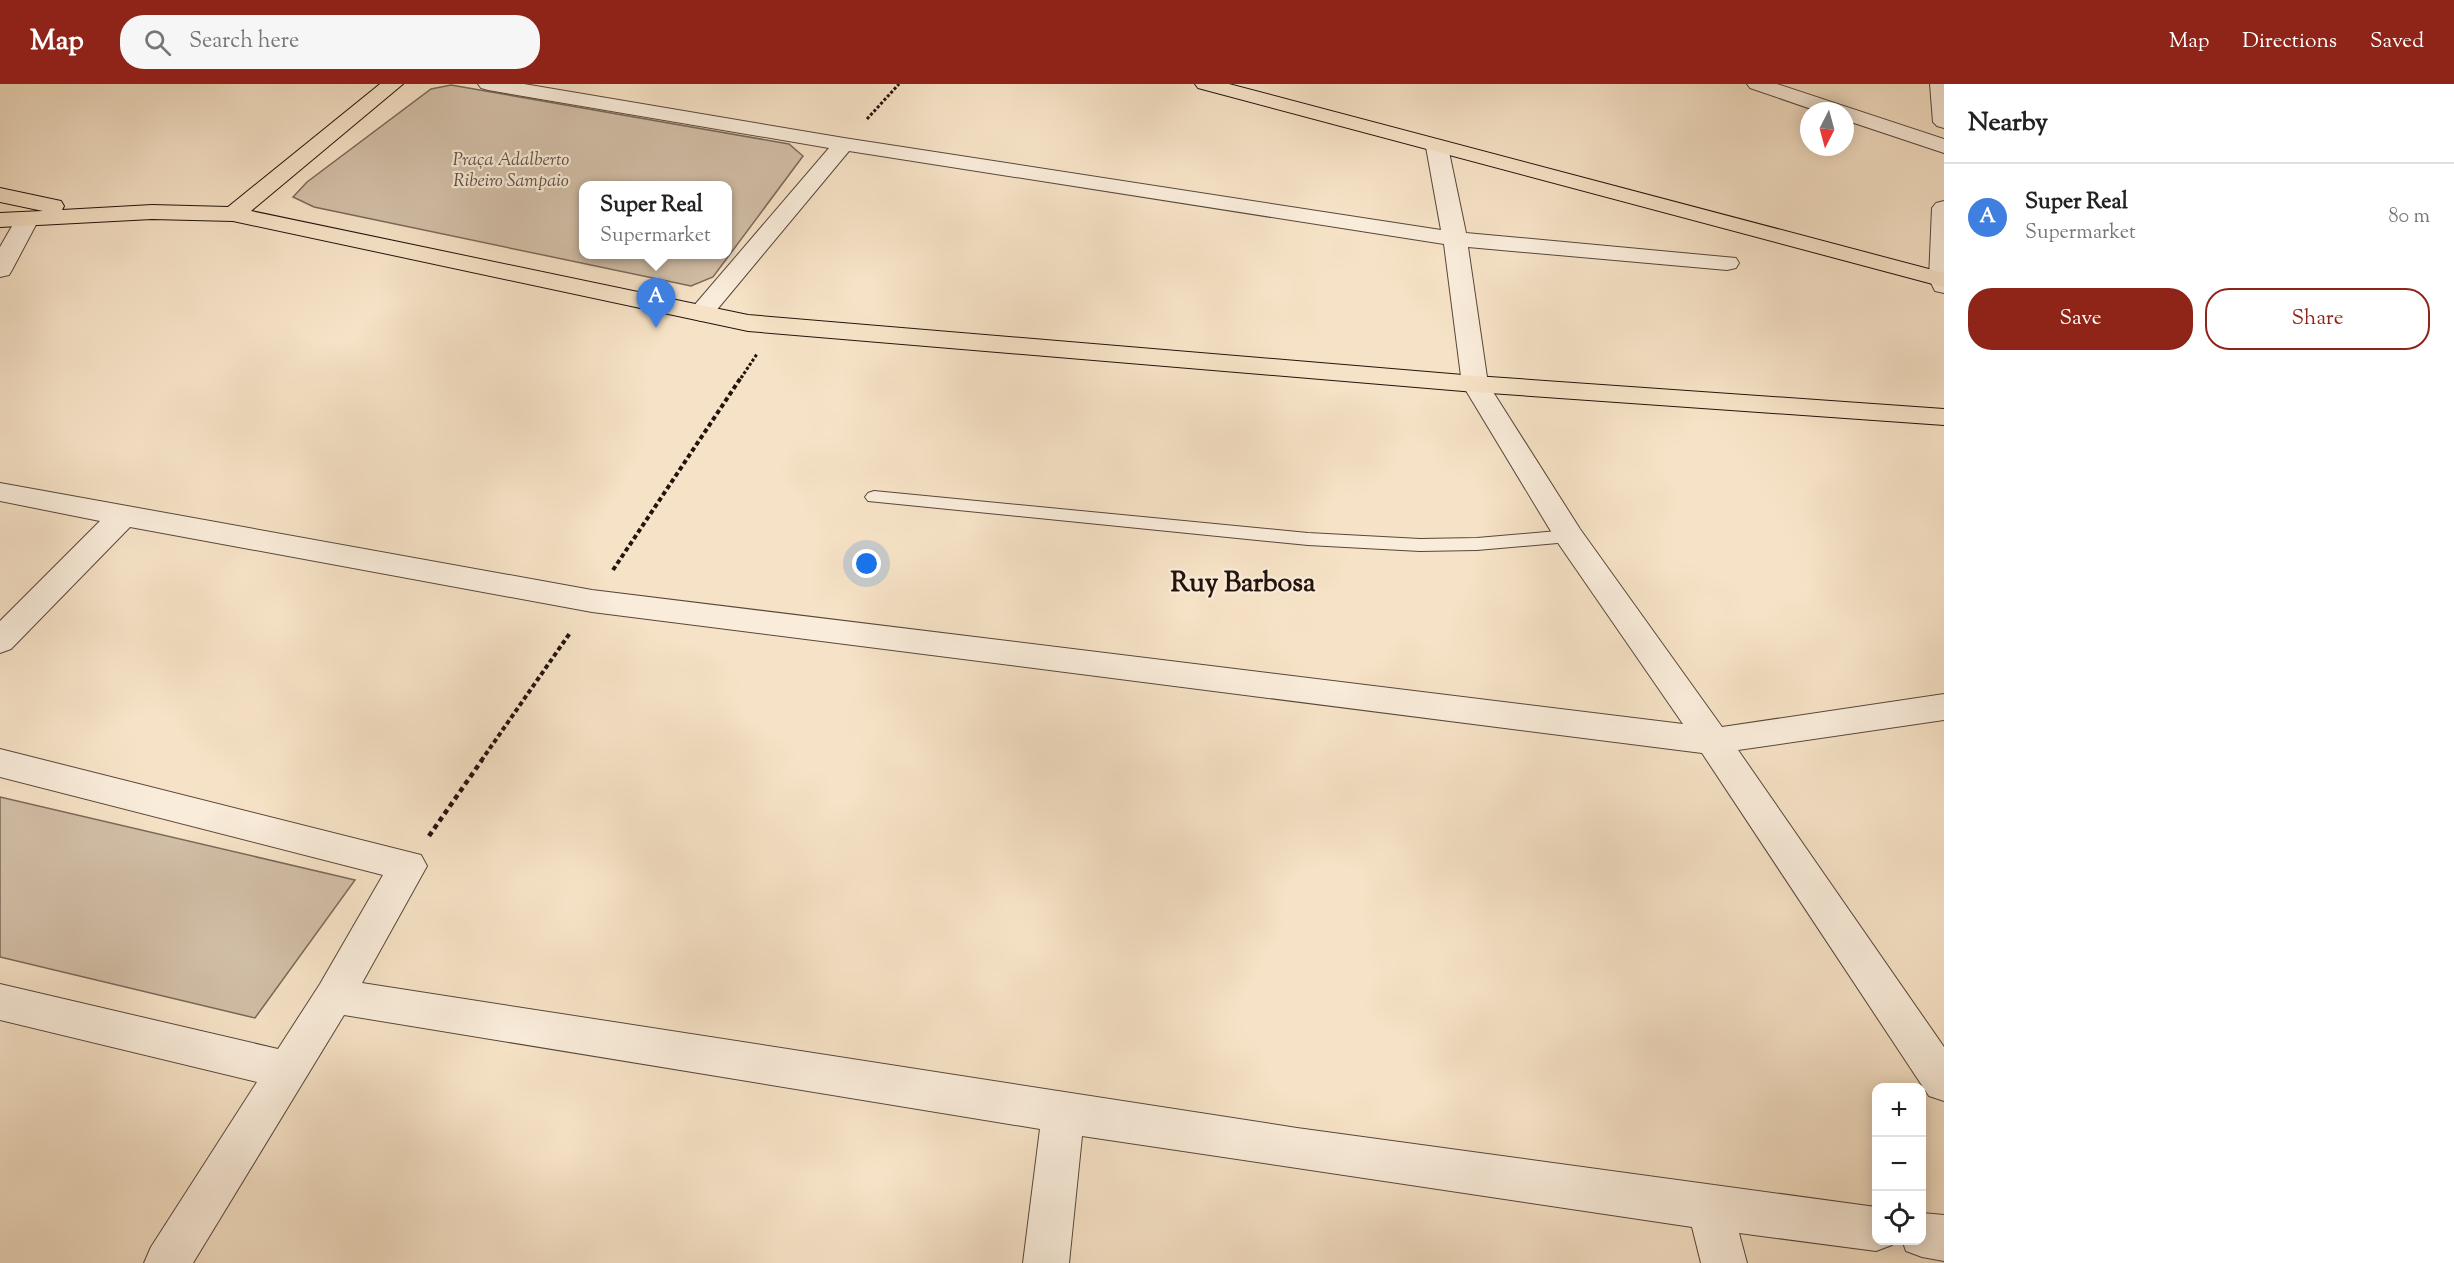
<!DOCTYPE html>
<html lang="en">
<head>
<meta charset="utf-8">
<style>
  body { margin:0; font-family:"Sorts Mill Goudy",serif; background:#f6f6f6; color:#222 }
  .controls { position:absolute; right:18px; bottom:18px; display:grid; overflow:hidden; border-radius:12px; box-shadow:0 3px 15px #0003 }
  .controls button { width:54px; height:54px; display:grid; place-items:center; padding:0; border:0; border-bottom:2px solid #e0e0e0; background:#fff; color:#222; font:30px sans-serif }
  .compass { position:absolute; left:1800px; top:18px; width:54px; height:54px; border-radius:50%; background:#fff; box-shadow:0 3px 15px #0003; rotate:186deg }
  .you { position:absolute; left:867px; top:480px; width:21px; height:21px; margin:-15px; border:4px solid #fff; border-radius:50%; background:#1a73e8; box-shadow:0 0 0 9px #1a73e833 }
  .badge { display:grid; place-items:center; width:39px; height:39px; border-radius:50%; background:#8f2418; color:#fff; font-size:20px; font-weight:700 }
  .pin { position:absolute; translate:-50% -50px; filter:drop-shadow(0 2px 3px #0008) }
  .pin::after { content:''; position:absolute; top:32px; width:21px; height:18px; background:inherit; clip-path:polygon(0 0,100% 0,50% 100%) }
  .popup { position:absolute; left:579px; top:97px; width:153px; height:78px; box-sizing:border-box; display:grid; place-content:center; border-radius:12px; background:#fff; filter:drop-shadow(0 2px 4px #0005); font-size:20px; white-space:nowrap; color:#767676 }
  .popup b { font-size:22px; color:#222 }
  .popup::after { content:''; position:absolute; left:50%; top:100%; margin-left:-12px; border:12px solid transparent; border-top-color:#fff }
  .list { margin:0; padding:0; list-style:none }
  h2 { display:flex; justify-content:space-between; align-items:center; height:78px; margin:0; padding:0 24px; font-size:26px }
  h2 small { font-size:20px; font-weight:400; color:#767676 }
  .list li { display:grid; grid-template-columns:39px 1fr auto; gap:18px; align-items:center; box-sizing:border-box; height:108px; padding:0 24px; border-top:2px solid #e0e0e0 }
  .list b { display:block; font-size:22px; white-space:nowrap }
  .list p { margin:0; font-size:20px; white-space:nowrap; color:#767676 }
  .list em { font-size:20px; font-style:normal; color:#767676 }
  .actions { display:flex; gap:12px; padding:18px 24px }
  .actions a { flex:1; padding:14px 0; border:2px solid #8f2418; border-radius:24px; text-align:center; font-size:21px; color:#8f2418 }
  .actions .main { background:#8f2418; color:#fff }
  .icon { flex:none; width:33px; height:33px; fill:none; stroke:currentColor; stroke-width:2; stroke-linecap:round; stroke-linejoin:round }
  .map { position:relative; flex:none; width:1944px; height:1179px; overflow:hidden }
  header { display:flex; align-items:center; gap:36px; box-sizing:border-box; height:84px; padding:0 30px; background:#8f2418; color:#fff }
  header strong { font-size:28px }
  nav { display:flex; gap:33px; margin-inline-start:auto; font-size:21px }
  .search { width:420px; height:54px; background:#f6f6f6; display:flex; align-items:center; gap:15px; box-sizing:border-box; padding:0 21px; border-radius:24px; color:#767676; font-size:22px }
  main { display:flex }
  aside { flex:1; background:#fff }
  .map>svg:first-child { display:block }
</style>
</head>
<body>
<header>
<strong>Map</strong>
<div class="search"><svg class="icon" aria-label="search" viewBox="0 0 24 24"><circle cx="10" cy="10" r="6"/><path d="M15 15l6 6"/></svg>Search here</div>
<nav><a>Map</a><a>Directions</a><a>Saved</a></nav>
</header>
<main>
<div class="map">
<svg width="1944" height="1179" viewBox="0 0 1944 1179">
  <rect width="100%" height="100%" fill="#f6e2c6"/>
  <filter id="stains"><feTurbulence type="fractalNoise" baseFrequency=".00333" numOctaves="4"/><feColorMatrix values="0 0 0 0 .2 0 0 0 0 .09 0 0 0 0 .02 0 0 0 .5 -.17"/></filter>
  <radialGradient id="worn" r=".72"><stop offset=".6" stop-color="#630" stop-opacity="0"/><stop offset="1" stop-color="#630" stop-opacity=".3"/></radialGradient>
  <!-- green -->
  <path fill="#d2bfa7" stroke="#7a695a" stroke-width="1.5" fill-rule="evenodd" d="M451 1 789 60 803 72 713 193 691 202 314 123 293 113 307 98 431 5ZM584 101H728V170H584Z
    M0 713 355 796 255 934 0 873Z"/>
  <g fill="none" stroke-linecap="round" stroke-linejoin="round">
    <!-- lane casing -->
    <g stroke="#58473b" stroke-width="2">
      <path id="lane" d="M874 407 1308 449 1420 455 1477 454 1569 446 1575 448 1578 452 1575 456 1569 458 1477 466 1420 467 1308 461 868 417 865 413 868 409Z"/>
    </g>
    <!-- street casing -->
    <g stroke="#58473b" stroke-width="2">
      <path id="street" d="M478 0H524L844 54 1441 146 1426 63 1429 58 1437 56 1445 58 1448 63 1466 149 1736 174 1739 179 1736 184 1727 186 1468 163 1488 300 1580 445 1722 643 1944 610V636L1738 666 1944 963V1017L1929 1012 1702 669 592 528 130 443 11 565 0 569V537L100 437 0 417V399L592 506 1683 640 1558 459 1462 300 1444 160 849 67 710 234 701 237 692 234 688 229 692 224 829 64 488 6 481 4Z
        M1747 0H1777L1944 55V69L1845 36V27H1817L1750 4Z
        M1930 0H1944V44L1937 42 1933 38Z
        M1944 117V209L1935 207 1929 195 1932 124 1936 119Z
        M27 128 35 130 39 135 12 186 9 191 0 193V163L19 130Z
        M0 665 421 771 427 782 362 899 1297 1044 1876 1123V1156H1894L1892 1161 1876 1167 1739 1149 1747 1179H1701L1692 1143 1082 1052 1069 1179H1023L1040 1045 344 931 193 1179H144L151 1163 257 998 0 936V900L278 965 320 900 383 791 0 693Z
        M1922 1129 1944 1131V1177L1922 1173 1906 1167 1902 1156H1922Z"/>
    </g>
    <!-- primary casing -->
    <g stroke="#23130d" stroke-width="2">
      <path id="primary" d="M380 0H403L251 127 748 231 1475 292 1944 325V341L1475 308 748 247 233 137 152 135 0 143V129L43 127 0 118V104L61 117 64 122 62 126 152 121 228 123Z
        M1195 0H1229L1944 189V203L1198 4Z"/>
    </g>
    <!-- path-far2 -->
    <path stroke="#23130d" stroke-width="3" stroke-dasharray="3 2" stroke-linecap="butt" d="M867 35 899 0
      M741 294 757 270"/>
    <!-- path-far1 -->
    <path stroke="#23130d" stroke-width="4" stroke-dasharray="4.5 3" stroke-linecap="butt" d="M613 486 742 292
      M481 677 570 549"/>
    <!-- path -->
    <path stroke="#23130d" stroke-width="4.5" stroke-dasharray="5 4" stroke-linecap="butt" d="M429 752 482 676"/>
    <!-- lane -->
    <use href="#lane" fill="#f9ecda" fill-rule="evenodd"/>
    <!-- street -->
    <use href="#street" fill="#f9ecda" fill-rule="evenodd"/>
    <!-- primary -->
    <use href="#primary" fill="#f6e2c6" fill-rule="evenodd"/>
  </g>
  <g text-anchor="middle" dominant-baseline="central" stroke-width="4.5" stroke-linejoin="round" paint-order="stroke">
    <!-- far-park labels -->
    <g font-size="18" font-style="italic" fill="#604f43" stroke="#f9ecda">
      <text x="511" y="77">Praça Adalberto<tspan x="511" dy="21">Ribeiro Sampaio</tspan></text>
    </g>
    <!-- district labels -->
    <g font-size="27" font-weight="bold" fill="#23130d" stroke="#f9ecda">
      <text x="1243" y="500">Ruy Barbosa</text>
    </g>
  </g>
  <rect width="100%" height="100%" filter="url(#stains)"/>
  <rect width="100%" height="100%" fill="url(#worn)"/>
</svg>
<div class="controls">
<button>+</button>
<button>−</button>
<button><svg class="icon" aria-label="locate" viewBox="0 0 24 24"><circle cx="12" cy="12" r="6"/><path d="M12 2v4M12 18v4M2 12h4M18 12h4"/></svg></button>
</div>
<svg class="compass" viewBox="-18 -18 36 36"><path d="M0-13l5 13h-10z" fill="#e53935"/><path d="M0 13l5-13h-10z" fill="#767676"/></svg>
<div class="you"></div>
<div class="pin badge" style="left:656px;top:244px;background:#3f7fe0">A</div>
<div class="popup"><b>Super Real</b>Supermarket</div>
</div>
<aside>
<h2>Nearby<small></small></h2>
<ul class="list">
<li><span class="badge" style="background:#3f7fe0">A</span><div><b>Super Real</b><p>Supermarket</p></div><em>80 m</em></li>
</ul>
<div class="actions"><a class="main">Save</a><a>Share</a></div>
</aside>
</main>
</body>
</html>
